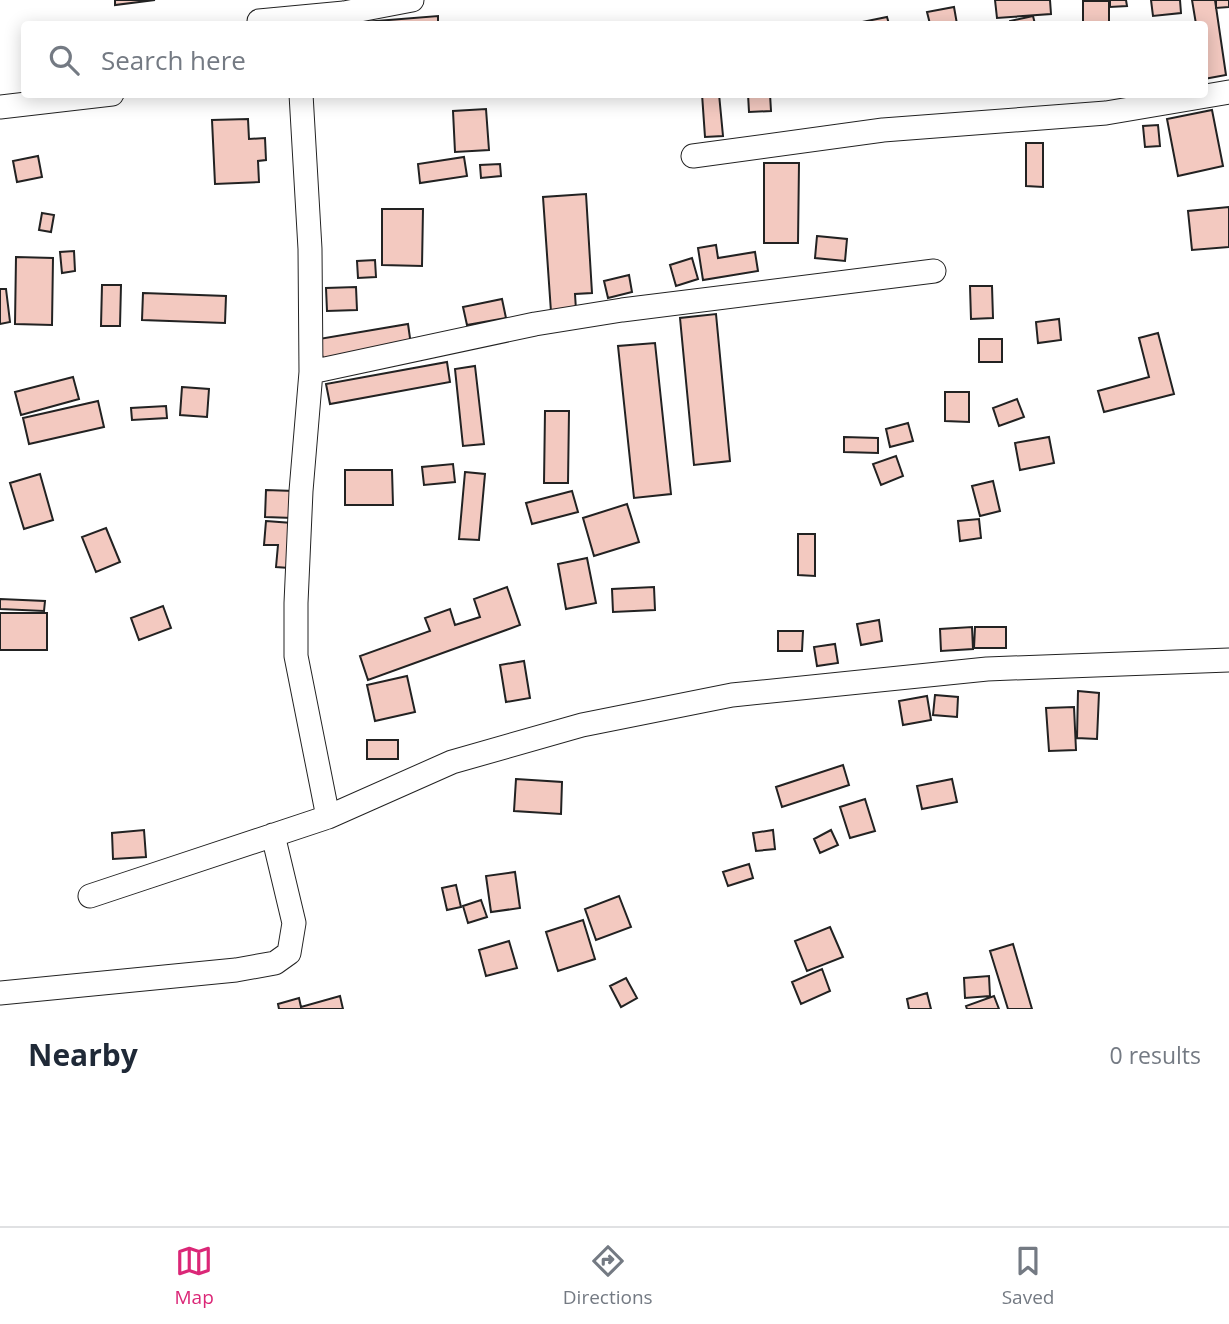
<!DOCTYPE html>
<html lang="en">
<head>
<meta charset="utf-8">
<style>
  body { margin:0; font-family:"Open Sans",sans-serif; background:#f6f6f7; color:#1f2937 }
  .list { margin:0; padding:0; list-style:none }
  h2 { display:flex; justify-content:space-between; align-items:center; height:91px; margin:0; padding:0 28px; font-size:30px }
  h2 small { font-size:23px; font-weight:400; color:#747a83 }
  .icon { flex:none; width:38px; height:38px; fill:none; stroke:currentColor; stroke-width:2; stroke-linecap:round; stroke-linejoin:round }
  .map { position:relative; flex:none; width:1229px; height:1009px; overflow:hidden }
  .search { position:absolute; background:#fff; box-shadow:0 4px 18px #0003; left:21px; right:21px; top:21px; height:77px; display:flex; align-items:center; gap:18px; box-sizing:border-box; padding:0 24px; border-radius:7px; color:#747a83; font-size:26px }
  .sheet { height:217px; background:#fff }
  nav { display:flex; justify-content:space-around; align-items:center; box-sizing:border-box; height:98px; border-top:2px solid #e0e1e3; background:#fff; font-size:19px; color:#747a83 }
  nav a { display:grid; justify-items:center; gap:4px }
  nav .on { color:#db2777 }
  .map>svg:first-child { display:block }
</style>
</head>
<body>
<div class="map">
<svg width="1229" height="1009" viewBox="0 0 1229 1009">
  <rect width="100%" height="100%" fill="#fff"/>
  <!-- building -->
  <path fill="#f3c9c0" stroke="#222" stroke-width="2" d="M115 0H155L115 5Z
    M995 0H1050L1051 14 997 18Z
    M1110 0H1126L1127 6 1110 7Z
    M1151 0H1180L1181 13 1153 16Z
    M1192 0H1215L1226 75 1204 79V24H1196Z
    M1216 0H1229V7L1216 8Z
    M1083 1H1109V24H1083Z
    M954 7 957 24H930L927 12Z
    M438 16V24H352V23Z
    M1033 16 1035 24H1010V21Z
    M887 17 889 24H857V23Z
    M702 94H719L723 136 705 137Z
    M748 94H770L771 111 749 112Z
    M486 109 489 150 455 152 453 111Z
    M1212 110 1223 166 1178 176 1167 119Z
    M248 119 249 139 265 138 266 160 258 161 259 182 215 184 212 120Z
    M1158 125 1160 146 1145 147 1143 126Z
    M1026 143H1043V187L1026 186Z
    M38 156 42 177 17 182 13 161Z
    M464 157 467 176 420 183 418 164Z
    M764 163H799L798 243H764Z
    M500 164 501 176 481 178 480 165Z
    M586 194 592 293 575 294 576 310 551 312 543 197Z
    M1229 207V247L1192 250 1188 211Z
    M382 209H423L422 266 382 265Z
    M42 213 54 215 51 232 39 230Z
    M817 236 847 239 845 261 815 258Z
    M716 245 718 258 755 252 758 271 703 280 698 248Z
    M74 251 75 271 62 273 60 252Z
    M16 257 53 258 52 325 15 324Z
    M692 258 698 279 676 286 670 265Z
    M375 260 376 277 358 278 357 261Z
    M629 275 632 292 608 298 604 281Z
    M102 285H121L120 326H101Z
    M970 286H992L993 318 971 319Z
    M356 287 357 310 327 311 326 288Z
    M0 289H6L10 322 0 324Z
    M143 293 226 296 225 323 142 320Z
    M502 299 506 318 467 325 463 307Z
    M716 314 730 461 694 465 680 318Z
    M1059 319 1061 340 1038 343 1036 322Z
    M408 324 411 345 323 360 319 339Z
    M1158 333 1174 394 1104 412 1098 391 1149 377 1139 338Z
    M979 339H1002V362H979Z
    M655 343 671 494 634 498 618 346Z
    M447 362 450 382 330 404 326 384Z
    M475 366 484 444 463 446 455 369Z
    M73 377 79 399 21 415 15 392Z
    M182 387 209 389 207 417 180 415Z
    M945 392H969V422L945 421Z
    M1017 399 1024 417 999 426 993 408Z
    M98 401 104 427 29 444 23 418Z
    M166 406 167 418 132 420 131 408Z
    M545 411H569L568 483H544Z
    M908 423 913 441 890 447 886 429Z
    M844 437 878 438V453L844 452Z
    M1049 437 1054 463 1020 470 1015 443Z
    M896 456 903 476 881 485 873 464Z
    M453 464 455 482 424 485 422 467Z
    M345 470H392L393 505H345Z
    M465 472 485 474 479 540 459 539Z
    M40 474 53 520 24 529 10 483Z
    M993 481 1000 511 980 516 972 486Z
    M266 490 294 491 293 518 265 517Z
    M572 491 578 512 532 524 526 503Z
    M627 504 639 542 594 556 583 518Z
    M979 519 981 538 960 541 958 521Z
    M266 521 292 523 289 568 276 567 278 545H264Z
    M106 528 120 562 96 572 82 537Z
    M798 534H815V576L798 575Z
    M587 558 596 603 566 609 558 564Z
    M507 587 520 625 368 680 360 656 430 631 425 618 450 609 455 625 480 617 474 599Z
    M654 587 655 610 613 612 612 589Z
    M0 599 45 601 44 611 0 609Z
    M163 606 171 628 139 640 131 618Z
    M0 613H47V650H0Z
    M879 620 882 641 861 645 857 624Z
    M972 627 973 649 941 651 940 629Z
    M975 627H1006V648H974Z
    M778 631H803L802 651H778Z
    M835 644 838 663 817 666 814 647Z
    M524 661 530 698 506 702 500 665Z
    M407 676 415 712 375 721 367 685Z
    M1078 691 1099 693 1097 739 1077 738Z
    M935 695 958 697 957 717 933 715Z
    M927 696 931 720 903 725 899 701Z
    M1074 707 1076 750 1049 751 1046 708Z
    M367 740H398V759H367Z
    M843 765 849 785 782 807 776 787Z
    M516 779 562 782 561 814 514 811Z
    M952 779 957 802 922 809 917 786Z
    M865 799 875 831 850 838 840 807Z
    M144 830 146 857 113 859 112 833Z
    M773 830 775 849 756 851 753 833Z
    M831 830 838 845 820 853 814 839Z
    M749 864 753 878 728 886 723 872Z
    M515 872 520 908 491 912 486 876Z
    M456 885 461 907 447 910 442 888Z
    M619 896 631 927 596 940 585 909Z
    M481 900 487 917 468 923 463 906Z
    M583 920 595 959 558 971 546 932Z
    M830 927 843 957 807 971 795 941Z
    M509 941 517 968 486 976 479 950Z
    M1013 944 1032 1009H1008L990 951Z
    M822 969 830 991 801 1004 792 982Z
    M989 976 990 996 965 998 964 978Z
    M626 978 637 998 621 1007 610 986Z
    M927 993 931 1009H909L907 999Z
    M340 996 343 1009H279L278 1004 299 998 301 1007Z
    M994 996 999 1009H967L966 1006Z"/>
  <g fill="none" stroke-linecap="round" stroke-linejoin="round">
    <!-- street casing -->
    <g stroke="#222" stroke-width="25">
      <path id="street" d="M259 21 344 13 412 0
        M0 107 112 94
        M693 156 883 130 1106 113 1229 92
        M311 372 535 324 622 310 934 271
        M328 817 452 762 582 725 732 695 987 669 1229 660
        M90 896 328 817 296 656V603L301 491 311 372 310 249 301 94
        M0 993 236 970 275 963 289 953 294 923 273 835"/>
    </g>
    <!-- street -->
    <use href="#street" stroke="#fff" stroke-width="23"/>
  </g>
</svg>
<div class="search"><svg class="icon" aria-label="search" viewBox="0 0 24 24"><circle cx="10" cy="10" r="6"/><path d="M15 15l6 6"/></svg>Search here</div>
</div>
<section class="sheet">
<h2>Nearby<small>0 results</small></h2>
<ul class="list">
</ul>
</section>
<nav>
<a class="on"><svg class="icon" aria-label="map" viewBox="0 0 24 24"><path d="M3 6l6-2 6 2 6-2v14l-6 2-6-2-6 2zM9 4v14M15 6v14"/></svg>Map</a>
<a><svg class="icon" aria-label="directions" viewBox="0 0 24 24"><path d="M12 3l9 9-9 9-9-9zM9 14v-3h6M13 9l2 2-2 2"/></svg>Directions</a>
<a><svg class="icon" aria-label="saved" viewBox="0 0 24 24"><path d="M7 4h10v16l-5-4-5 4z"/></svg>Saved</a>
</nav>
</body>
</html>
